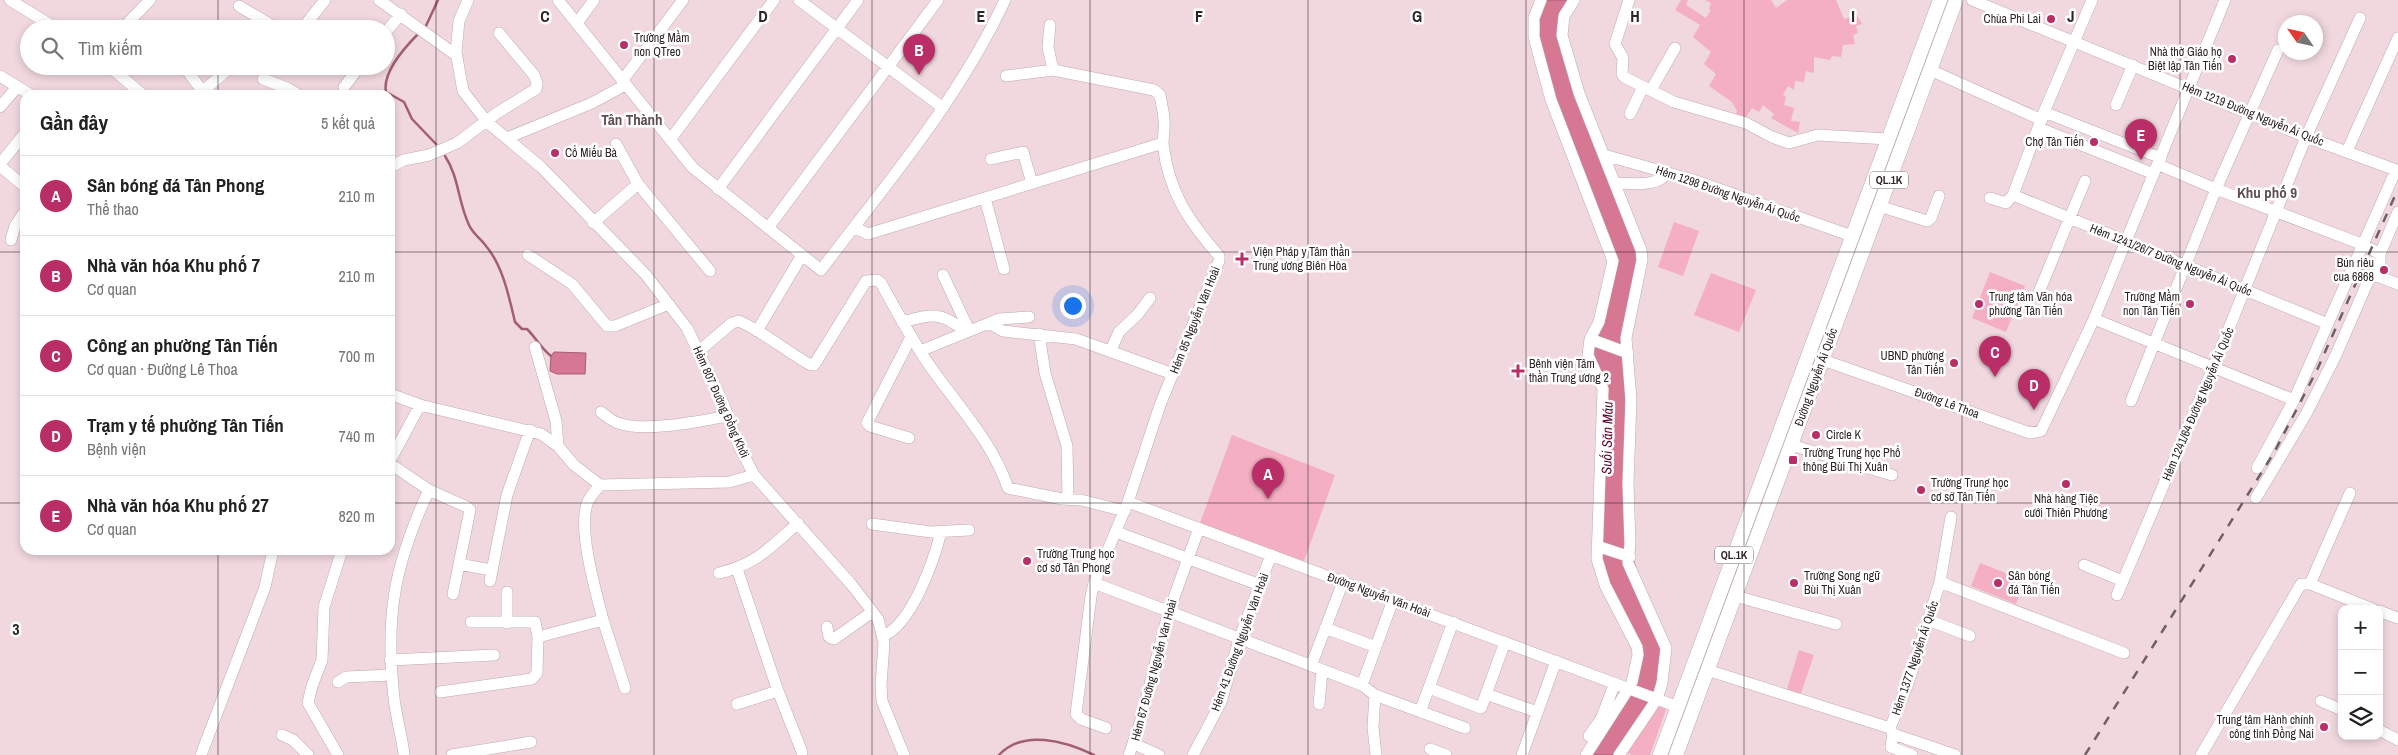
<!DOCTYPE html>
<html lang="vi">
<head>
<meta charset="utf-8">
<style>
  body { margin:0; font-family:"Archivo Narrow",sans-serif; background:#f6f6f6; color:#222 }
  .controls { position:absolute; right:15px; bottom:15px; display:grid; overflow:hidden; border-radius:10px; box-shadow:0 2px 8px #0003 }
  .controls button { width:45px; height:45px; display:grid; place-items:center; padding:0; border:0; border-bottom:1px solid #e0e0e0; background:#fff; color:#222; font:25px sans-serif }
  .compass { position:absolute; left:2278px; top:15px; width:45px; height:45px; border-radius:50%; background:#fff; box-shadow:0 2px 8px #0003; rotate:304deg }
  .you { position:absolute; left:1072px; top:305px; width:18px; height:18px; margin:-12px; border:4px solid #fff; border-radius:50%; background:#1a73e8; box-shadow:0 0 0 8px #1a73e833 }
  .badge { display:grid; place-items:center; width:32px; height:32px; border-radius:50%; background:#b92e66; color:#fff; font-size:16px; font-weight:700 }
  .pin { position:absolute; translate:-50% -41px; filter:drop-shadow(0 1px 2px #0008) }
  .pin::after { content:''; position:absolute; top:26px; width:18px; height:15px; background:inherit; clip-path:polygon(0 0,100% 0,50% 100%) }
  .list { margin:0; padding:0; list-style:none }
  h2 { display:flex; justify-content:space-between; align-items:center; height:65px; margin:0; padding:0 20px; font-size:21px }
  h2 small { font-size:16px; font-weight:400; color:#767676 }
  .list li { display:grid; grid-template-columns:32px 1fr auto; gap:15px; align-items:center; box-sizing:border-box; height:80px; padding:0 20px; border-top:1px solid #e0e0e0 }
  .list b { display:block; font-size:19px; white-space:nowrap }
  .list p { margin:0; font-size:16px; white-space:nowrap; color:#767676 }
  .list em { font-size:16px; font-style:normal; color:#767676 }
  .icon { flex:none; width:28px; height:28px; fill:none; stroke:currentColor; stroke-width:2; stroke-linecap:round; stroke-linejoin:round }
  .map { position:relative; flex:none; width:2398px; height:755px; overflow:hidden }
  .search { position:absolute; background:#fff; box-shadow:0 2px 8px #0003; left:20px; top:20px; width:375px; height:55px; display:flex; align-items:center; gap:12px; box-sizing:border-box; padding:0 18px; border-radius:28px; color:#767676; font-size:19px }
  .panel { position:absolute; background:#fff; box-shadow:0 2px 8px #0003; left:20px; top:90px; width:375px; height:465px; border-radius:15px }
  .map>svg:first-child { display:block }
</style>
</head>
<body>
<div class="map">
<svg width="2398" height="755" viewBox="0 0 2398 755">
  <rect width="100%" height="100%" fill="#f0d8de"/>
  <!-- green -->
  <path fill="#f4afc2" d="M1681 0H1688L1686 5 1706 18 1711 10 1709 9 1711 3 1705 0H1771L1776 8 1787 0H1836L1844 19 1857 15 1862 24 1856 26 1858 33 1853 35 1855 44 1843 45 1841 57 1832 56 1830 60 1814 57V73L1806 71 1804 82 1795 81 1794 90 1788 86 1783 95 1786 97 1784 105 1794 108 1791 121 1800 122 1798 133 1771 118 1774 114 1763 105 1759 112 1752 108 1745 119 1735 117 1737 111 1732 102 1709 86 1716 74 1704 64 1711 52 1693 37 1700 25 1675 10Z
    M1674 222 1699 231 1683 276 1658 267Z
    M1990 272 2025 286 2006 332 1972 318Z
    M1711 273 1756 290 1739 332 1694 315Z
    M1232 435 1335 475 1304 561 1200 523Z
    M1980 563 2024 580 2016 604 1971 586Z
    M1799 650 1814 655 1800 696 1786 692Z
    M1658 703 1667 707 1650 755H1632L1625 752Z"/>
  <!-- water -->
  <path fill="#d67794" stroke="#a35e73" d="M1544 0H1571L1559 27 1639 260 1623 329 1628 400V544L1663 649 1656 691 1615 755H1590L1641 655 1600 565 1607 390 1592 355 1617 267 1552 98 1537 36V21Z
    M554 352 586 353 585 374H557L550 371 551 356Z"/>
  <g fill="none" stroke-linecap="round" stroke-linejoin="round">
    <!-- stream -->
    <path stroke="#a35e73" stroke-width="2.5" d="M425 28 438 0
      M419 33C405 47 382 72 386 92L404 102 412 119 436 144
      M445 156C459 177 458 202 469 225 473 234 481 239 486 246 503 266 509 297 515 322L522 329H527C536 338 541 348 551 356
      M999 755C1023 729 1065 741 1094 755"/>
    <!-- minor casing -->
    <g stroke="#c0aaaf" stroke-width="12">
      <path id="minor" d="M10 0 57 29
        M379 0 456 55
        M468 0 459 21 456 52 463 91 487 122 541 167 646 275 687 328 723 403 739 446 754 475 851 584 878 619 884 643 881 685 882 701 904 755
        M558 0 693 168 821 270C887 183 959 99 1005 0
        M799 0 943 108
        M1541 0 1534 18V37L1551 100 1613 261 1599 322 1590 339 1588 355 1603 389 1597 559 1605 585 1637 647 1638 655 1632 682
        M1574 0 1564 16 1562 35 1579 93 1641 250 1642 260 1626 338 1631 400 1628 483 1630 544 1628 563 1666 648 1662 683 1659 693
        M1629 0 1615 44 1623 58 1622 74 1624 77 1674 102 1746 123 1772 137 1789 143 1818 135 1888 139
        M1972 0 2306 137 2396 170 2294 400 2257 468
        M239 6 278 29
        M577 23 594 0
        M1050 25 1048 47 1053 70 1154 90 1160 95C1161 103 1164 112 1164 121 1165 129 1163 137 1163 144 1169 193 1188 220 1219 256V261L1160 405 1128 502 1094 583 1091 596 1076 714 1081 719 1106 728
        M122 29 150 0
        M302 29 325 0
        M386 32 401 14
        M109 66 143 95
        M184 66 205 95
        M1930 70 2042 120
        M0 76 31 95
        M1006 76 1053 70
        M263 79 287 88 299 95
        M622 81 683 0
        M344 87 360 66
        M1651 90 1675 48
        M203 91 232 66
        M2116 105 2133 65
        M0 107 17 87
        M2044 112 2161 158
        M1630 114 1643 87
        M2039 128 2154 174
        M507 138 592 103 625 85
        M670 140 774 0
        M616 144 638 184 710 271
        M2347 151 2398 38
        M1604 155 1693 180 1852 236
        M991 159 1023 152 1032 183
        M0 164 25 133
        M2159 165 2216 189 2364 245 2380 254
        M0 166 25 187
        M390 167 404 160 429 155 457 143 497 113 536 89 537 83 534 75 499 33
        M1615 183C1630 183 1660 188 1666 172
        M718 189 858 0
        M2013 195 2328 324
        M985 198 1004 269
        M1990 198 2006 203 2013 195 2044 112 2092 0
        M1879 206 1927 221 1931 218 1939 196
        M2398 212 2380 254V277L2398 284
        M593 223 638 184
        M854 227 868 234 1163 143
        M768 228 938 0
        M11 240 15 226 25 211
        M528 255 572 284 607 326H615L669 304
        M943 275 969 330
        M2039 292 2085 181
        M2094 319 2294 400
        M902 322C931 314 940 311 965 331
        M989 323 1003 331 1076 339 1173 374
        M757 331 802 255
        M1039 334 1045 373 1067 446 1068 499
        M1590 339 1628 353
        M535 347 556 421 558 446
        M1111 350 1119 332 1138 314 1150 298
        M699 351 732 323 739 321C762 331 786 351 809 364L814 365 866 281 877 280 881 283C897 312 913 342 932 369 959 407 993 443 1008 488L1062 499 1081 500 1125 511
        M920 351 999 319 1029 317
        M1823 360 2030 433 2041 431 2094 319 2225 0
        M390 394 420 405 541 434 558 446 574 465 600 485 729 482 754 475
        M2131 401 2216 189 2278 50
        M601 412C606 416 612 421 618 423 643 433 701 421 728 416
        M909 438 870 426 867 423 911 337
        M1791 445 1892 475
        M429 490 467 507 470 510 453 594
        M2256 498 2306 414 2335 357 2369 279 2373 276 2380 277
        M1128 502 1678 707
        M872 524 931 532 969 530
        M1116 532 1260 585
        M1597 546 1630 557
        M459 564 491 570
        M2084 565 2123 581
        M737 569 778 691 802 752
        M719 573C755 565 771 547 798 523
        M490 581 507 495 530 430
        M1940 582 2124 653
        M1094 583 1362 685 1375 695 1465 728
        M2310 584 2350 493
        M2117 595 2213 368 2306 137 2360 18
        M1735 596 1836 624
        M2379 611 2398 618
        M603 620 625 688
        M1928 620 1970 636
        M471 622H535L538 637
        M507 623V592
        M827 627 829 637 834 639 872 612
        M1325 628 1376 647
        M883 636C912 624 934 560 941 532
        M390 660 494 655
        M1311 666 1343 582
        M1707 670 1890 728 1907 686 1940 582 1951 517
        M338 682 346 677 392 675
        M1362 685 1393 600
        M1429 688 1481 708 1505 642
        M440 692 532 679 537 673 538 637 603 620C596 592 578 531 587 504 589 497 596 490 600 485
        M1486 694 1537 712
        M1375 695 1373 727 1376 755
        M2321 701 2342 710
        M737 704 778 691
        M1319 704 1322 670
        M1420 712 1453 622
        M1890 728 1893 734 1955 755
        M2379 730 2398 740
        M1893 734 1891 747 1912 755
        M282 735 293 740 308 755
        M1589 736 1601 719 1615 683
        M1134 744 1159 755
        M1430 749 1446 755
        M201 755 265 587 273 550
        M338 755 308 703 312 686 322 660 324 607 342 550
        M404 755C402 736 396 717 394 698 385 616 394 565 429 490L392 465 390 461 420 405
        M452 755 531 742
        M1129 755 1140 723 1168 614 1199 528
        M1193 755 1221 702 1239 640 1271 555
        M1522 755 1556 661
        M1586 755 1629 688
        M1619 755 1657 699
        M2201 755 2301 584H2310L2373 609"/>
    </g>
    <!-- major casing -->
    <g stroke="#c0aaaf" stroke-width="15">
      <path id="major" d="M1660 755 1940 0
        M1676 755 1956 0"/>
    </g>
    <!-- minor -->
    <use href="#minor" stroke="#fff" stroke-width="11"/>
    <!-- major -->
    <use href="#major" stroke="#fff" stroke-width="14"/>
    <!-- rail -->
    <path stroke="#6e6064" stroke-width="2.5" stroke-dasharray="9 9" stroke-linecap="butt" d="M2085 755 2275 451 2317 370 2398 189"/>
  </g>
  <!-- grid -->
  <path fill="none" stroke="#2d2426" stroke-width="1" stroke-opacity="0.55" d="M218 0V29M436 0V755M654 0V755M872 0V755M1090 0V755M1308 0V755M1526 0V755M1744 0V755M1962 0V755M2180 0V755M218 66V95M0 252H25M390 252H2398M0 503H25M390 503H2398M218 550V755"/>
  <!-- markers -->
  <g fill="#b92e66" stroke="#fff" stroke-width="2">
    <circle cx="2051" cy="19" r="5"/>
    <circle cx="624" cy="45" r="5"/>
    <circle cx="2232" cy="59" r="5"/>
    <circle cx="2094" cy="142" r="5"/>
    <circle cx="555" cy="153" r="5"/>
    <path d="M1239.5 251.5h5v5h5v5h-5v5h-5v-5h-5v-5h5z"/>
    <circle cx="2384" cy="270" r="5"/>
    <circle cx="1979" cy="304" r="5"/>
    <circle cx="2190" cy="304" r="5"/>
    <circle cx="1954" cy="363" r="5"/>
    <path d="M1515.5 363.5h5v5h5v5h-5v5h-5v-5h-5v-5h5z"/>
    <circle cx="1816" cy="435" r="5"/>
    <rect x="1788" y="455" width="10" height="10" rx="2.5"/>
    <circle cx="2066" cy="484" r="5"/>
    <circle cx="1921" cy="490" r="5"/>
    <circle cx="1027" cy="561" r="5"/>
    <circle cx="1794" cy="583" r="5"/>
    <circle cx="1998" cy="583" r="5"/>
    <circle cx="2324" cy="727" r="5"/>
  </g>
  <g text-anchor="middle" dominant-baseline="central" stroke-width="5" stroke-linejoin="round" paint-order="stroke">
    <!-- shield labels -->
    <g fill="#fff" stroke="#6c6667" stroke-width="1">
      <rect x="1870" y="171.5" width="38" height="17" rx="4"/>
      <rect x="1715" y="546.5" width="38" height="17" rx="4"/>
    </g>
    <g font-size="11" font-weight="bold" fill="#2d2426">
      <text x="1889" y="180">QL.1K</text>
      <text x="1734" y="555">QL.1K</text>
    </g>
    <!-- poi labels -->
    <g font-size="12" fill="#2d2426" stroke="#fff" text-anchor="start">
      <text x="2041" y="19" text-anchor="end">Chùa Phi Lai</text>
      <text x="634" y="38">Trường Mầm<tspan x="634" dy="14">non QTreo</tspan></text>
      <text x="2222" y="52" text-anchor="end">Nhà thờ Giáo họ<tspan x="2222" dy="14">Biệt lập Tân Tiến</tspan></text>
      <text x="2084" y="142" text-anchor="end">Chợ Tân Tiến</text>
      <text x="565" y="153">Cổ Miếu Bà</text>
      <text x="1253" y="252">Viện Pháp y Tâm thần<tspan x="1253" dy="14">Trung ương Biên Hòa</tspan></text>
      <text x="2374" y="263" text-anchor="end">Bún riêu<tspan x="2374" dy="14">cua 6868</tspan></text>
      <text x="1989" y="297">Trung tâm Văn hóa<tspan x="1989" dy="14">phường Tân Tiến</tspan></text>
      <text x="2180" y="297" text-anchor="end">Trường Mầm<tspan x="2180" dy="14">non Tân Tiến</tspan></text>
      <text x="1944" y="356" text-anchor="end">UBND phường<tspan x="1944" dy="14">Tân Tiến</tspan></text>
      <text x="1529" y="364">Bệnh viện Tâm<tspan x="1529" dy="14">thần Trung ương 2</tspan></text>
      <text x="1826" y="435">Circle K</text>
      <text x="1803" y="453">Trường Trung học Phổ<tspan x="1803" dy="14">thông Bùi Thị Xuân</tspan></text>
      <text x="1931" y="483">Trường Trung học<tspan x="1931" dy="14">cơ sở Tân Tiến</tspan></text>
      <text x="2066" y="499" text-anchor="middle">Nhà hàng Tiệc<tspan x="2066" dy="14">cưới Thiên Phương</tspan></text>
      <text x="1037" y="554">Trường Trung học<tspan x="1037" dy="14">cơ sở Tân Phong</tspan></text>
      <text x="1804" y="576">Trường Song ngữ<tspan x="1804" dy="14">Bùi Thị Xuân</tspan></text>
      <text x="2008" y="576">Sân bóng<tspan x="2008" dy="14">đá Tân Tiến</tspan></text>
      <text x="2314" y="720" text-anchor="end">Trung tâm Hành chính<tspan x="2314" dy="14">công tỉnh Đồng Nai</tspan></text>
    </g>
    <!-- street labels -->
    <g font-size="12" fill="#2d2426" stroke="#fff">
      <text transform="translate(2253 114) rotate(22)">Hẻm 1219 Đường Nguyễn Ái Quốc</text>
      <text transform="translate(1728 194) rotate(19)">Hẻm 1298 Đường Nguyễn Ái Quốc</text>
      <text transform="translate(2171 260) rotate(22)">Hẻm 1241/26/7 Đường Nguyễn Ái Quốc</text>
      <text transform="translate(1195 320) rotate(-68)">Hẻm 95 Nguyễn Văn Hoài</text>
      <text transform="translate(1816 377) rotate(-70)">Đường Nguyễn Ái Quốc</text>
      <text transform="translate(721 402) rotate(66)">Hẻm 807 Đường Đồng Khởi</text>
      <text transform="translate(1947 403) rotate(20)">Đường Lê Thoa</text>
      <text transform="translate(2198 404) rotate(-67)">Hẻm 1241/64 Đường Nguyễn Ái Quốc</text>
      <text transform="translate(1379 595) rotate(20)">Đường Nguyễn Văn Hoài</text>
      <text transform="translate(1240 642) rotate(-70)">Hẻm 41 Đường Nguyễn Văn Hoài</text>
      <text transform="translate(1915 658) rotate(-71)">Hẻm 1377 Nguyễn Ái Quốc</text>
      <text transform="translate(1154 670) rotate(-75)">Hẻm 67 Đường Nguyễn Văn Hoài</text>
    </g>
    <!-- water labels -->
    <g font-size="14" font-style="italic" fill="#5c042c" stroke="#fff">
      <text transform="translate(1607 438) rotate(-89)">Suối Săn Máu</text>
    </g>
    <!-- quarter labels -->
    <g font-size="15" font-weight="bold" fill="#604d52" stroke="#fff">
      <text x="632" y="119">Tân Thành</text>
      <text x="2267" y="192">Khu phố 9</text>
    </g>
  </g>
  <g font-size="16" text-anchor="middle" font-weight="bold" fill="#2d2426" stroke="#fff" stroke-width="5" stroke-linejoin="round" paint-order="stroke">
    <text x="545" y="22">C</text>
    <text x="763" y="22">D</text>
    <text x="981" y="22">E</text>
    <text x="1199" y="22">F</text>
    <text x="1417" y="22">G</text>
    <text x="1635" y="22">H</text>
    <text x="1853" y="22">I</text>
    <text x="2071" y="22">J</text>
    <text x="16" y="635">3</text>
  </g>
</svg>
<div class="controls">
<button>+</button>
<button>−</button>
<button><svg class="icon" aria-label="layers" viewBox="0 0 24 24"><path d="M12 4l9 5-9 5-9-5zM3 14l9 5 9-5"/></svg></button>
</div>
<svg class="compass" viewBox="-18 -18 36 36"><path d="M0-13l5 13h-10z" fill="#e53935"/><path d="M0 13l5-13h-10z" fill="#767676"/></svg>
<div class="you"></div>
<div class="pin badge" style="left:1268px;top:499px">A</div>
<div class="pin badge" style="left:919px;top:75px">B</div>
<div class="pin badge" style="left:1995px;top:377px">C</div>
<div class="pin badge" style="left:2034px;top:410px">D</div>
<div class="pin badge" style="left:2141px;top:160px">E</div>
<div class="search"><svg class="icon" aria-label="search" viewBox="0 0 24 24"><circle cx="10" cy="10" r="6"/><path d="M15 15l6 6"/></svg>Tìm kiếm</div>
<section class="panel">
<h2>Gần đây<small>5 kết quả</small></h2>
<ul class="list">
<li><span class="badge">A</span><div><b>Sân bóng đá Tân Phong</b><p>Thể thao</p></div><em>210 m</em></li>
<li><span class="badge">B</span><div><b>Nhà văn hóa Khu phố 7</b><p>Cơ quan</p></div><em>210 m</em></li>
<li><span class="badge">C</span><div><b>Công an phường Tân Tiến</b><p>Cơ quan · Đường Lê Thoa</p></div><em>700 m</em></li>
<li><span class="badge">D</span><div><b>Trạm y tế phường Tân Tiến</b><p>Bệnh viện</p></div><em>740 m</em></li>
<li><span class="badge">E</span><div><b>Nhà văn hóa Khu phố 27</b><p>Cơ quan</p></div><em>820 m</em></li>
</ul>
</section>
</div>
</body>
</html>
